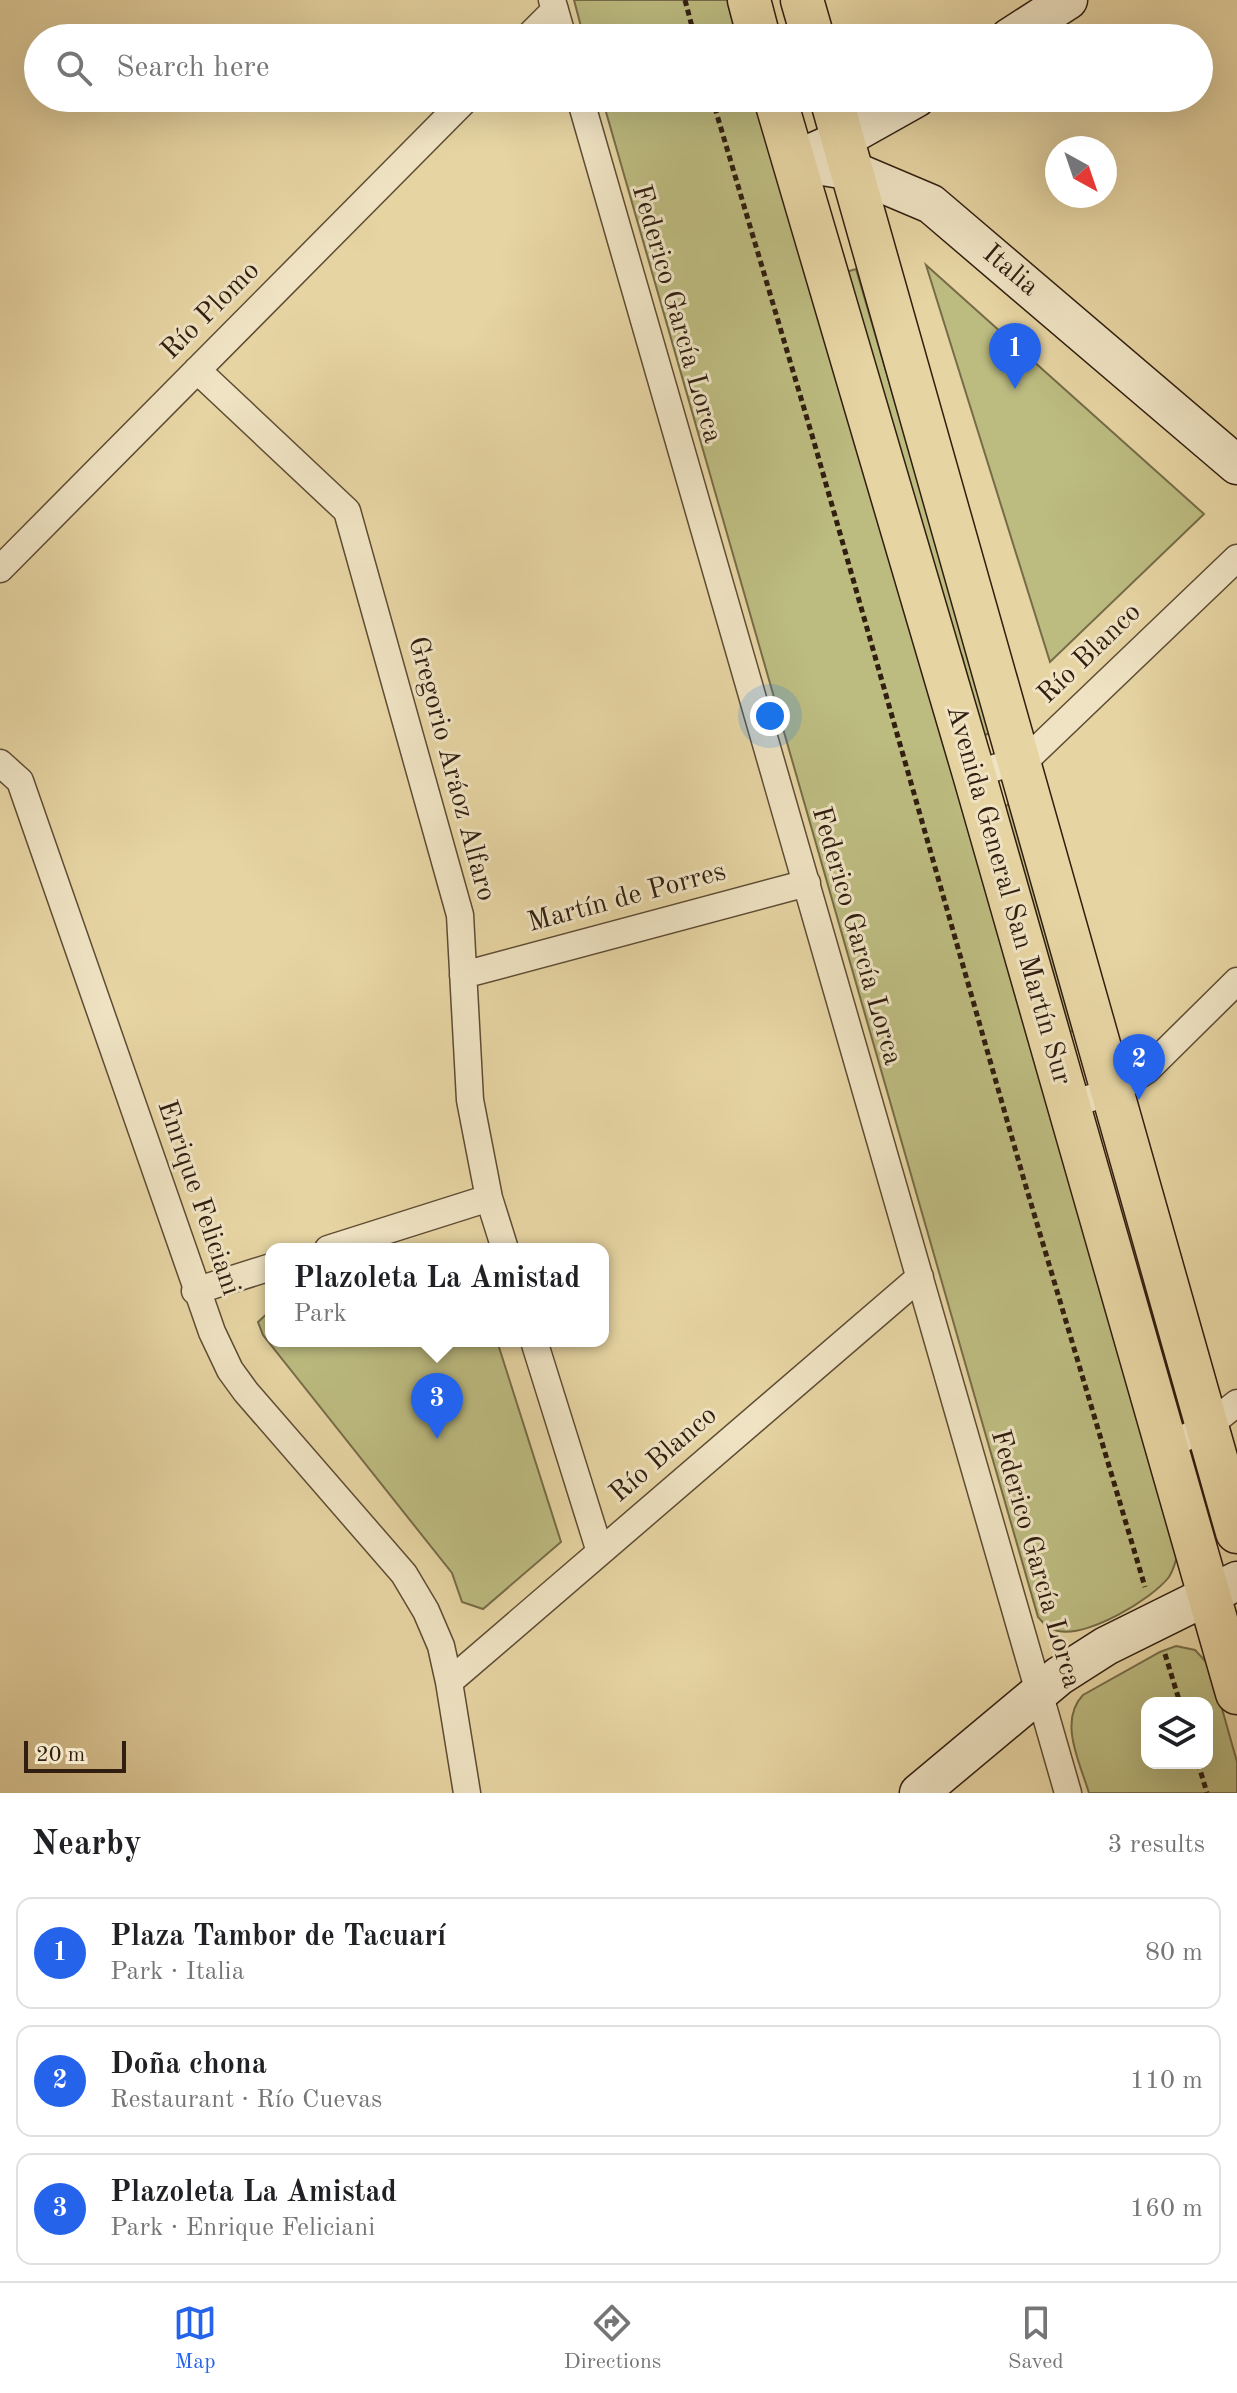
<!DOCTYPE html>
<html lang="en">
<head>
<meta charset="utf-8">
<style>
  body { margin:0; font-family:"Old Standard TT",serif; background:#f6f6f6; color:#202124 }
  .controls { position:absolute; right:24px; bottom:24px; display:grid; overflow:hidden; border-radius:16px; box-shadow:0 8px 32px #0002 }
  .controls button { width:72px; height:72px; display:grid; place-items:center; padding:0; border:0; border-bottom:2px solid #e0e0e0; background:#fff; color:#202124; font:40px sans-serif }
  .compass { position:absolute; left:1045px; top:136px; width:72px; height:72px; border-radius:50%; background:#fff; box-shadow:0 8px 32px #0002; rotate:140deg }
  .scale { position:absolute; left:24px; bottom:20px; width:102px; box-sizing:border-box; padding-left:8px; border:4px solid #311e10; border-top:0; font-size:22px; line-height:28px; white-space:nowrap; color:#311e10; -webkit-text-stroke:6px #efe3c3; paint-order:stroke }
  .you { position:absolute; left:770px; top:716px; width:28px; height:28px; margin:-20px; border:6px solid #fff; border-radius:50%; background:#1a73e8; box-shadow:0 0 0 12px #1a73e833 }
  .badge { display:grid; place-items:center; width:52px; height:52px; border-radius:50%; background:#2563eb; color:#fff; font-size:26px; font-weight:700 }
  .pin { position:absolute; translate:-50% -66px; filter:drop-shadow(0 2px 4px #0008) }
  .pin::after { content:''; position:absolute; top:42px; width:28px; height:24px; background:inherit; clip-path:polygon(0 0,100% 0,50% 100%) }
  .popup { position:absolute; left:265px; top:1243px; width:344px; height:104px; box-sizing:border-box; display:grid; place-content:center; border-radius:16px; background:#fff; filter:drop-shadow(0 2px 6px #0005); font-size:26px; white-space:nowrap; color:#757577 }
  .popup b { font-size:30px; color:#202124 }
  .popup::after { content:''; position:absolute; left:50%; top:100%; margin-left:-16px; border:16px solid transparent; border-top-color:#fff }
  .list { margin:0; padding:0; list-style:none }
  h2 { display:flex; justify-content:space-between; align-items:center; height:104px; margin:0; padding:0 32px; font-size:34px }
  h2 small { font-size:26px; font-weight:400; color:#757577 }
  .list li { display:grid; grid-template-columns:52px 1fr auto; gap:24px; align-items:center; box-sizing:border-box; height:112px; margin:0 16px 16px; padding:0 16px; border:2px solid #e0e0e0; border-radius:16px }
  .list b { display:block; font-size:30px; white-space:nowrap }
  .list p { margin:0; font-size:26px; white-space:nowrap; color:#757577 }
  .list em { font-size:26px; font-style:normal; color:#757577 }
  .icon { flex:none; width:44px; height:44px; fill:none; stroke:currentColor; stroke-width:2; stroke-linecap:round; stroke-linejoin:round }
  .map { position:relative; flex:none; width:1237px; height:1793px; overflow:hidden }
  .search { position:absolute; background:#fff; box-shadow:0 8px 32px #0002; left:24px; right:24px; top:24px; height:88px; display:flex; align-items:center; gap:20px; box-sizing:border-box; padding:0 28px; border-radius:44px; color:#757577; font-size:30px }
  .sheet { height:488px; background:#fff }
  nav { display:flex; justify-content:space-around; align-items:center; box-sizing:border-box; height:112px; border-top:2px solid #e0e0e0; background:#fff; font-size:22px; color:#757577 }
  nav a { display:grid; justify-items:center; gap:4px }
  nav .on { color:#2563eb }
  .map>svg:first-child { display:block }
</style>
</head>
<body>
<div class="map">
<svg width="1237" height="1793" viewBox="0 0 1237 1793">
  <rect width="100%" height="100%" fill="#e6d4a2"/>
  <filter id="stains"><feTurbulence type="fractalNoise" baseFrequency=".0025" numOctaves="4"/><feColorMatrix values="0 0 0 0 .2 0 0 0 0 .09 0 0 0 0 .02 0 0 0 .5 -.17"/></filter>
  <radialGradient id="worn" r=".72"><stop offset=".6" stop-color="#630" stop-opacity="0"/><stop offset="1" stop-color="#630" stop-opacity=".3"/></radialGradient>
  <!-- green -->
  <path fill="#bcbb80" stroke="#766c48" stroke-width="2" fill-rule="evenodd" d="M574 0H732L743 38H584Z
    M602 98H761L1179 1547C1177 1557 1175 1568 1169 1577 1151 1600 1088 1637 1058 1631 1048 1629 1044 1624 1038 1617Z
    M926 265 1204 514 1050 662Z
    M856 269 992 732 983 736 962 656 954 645 846 272Z
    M1010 804 1075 1031 1068 1032 1002 807Z
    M271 1310V1341H497L561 1542 483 1609 462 1602 452 1573 263 1335 258 1322Z
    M1176 1646 1195 1650 1210 1666 1237 1762V1793H1089C1080 1763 1058 1721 1083 1695L1160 1652ZM1147 1703H1207V1763H1147Z"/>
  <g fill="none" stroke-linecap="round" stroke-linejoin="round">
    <!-- street casing -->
    <g stroke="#5e4c34" stroke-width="29">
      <path id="street" d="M552 0 563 38
        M527 38 555 10
        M580 98 1068 1793
        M197 370 347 511 460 915 470 1100 489 1198 505 1249
        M0 569 467 98
        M0 763 20 781 212 1332 230 1370 246 1392 404 1574 426 1611 441 1646 449 1682 467 1793
        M974 774 1028 758 1237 558
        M463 975 807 883
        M1068 1105 1114 1091 1147 1070 1237 981
        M328 1249 489 1198
        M195 1291 271 1267
        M534 1341 600 1552
        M1165 1448 1208 1426 1237 1403
        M449 1682 920 1277"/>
    </g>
    <!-- secondary casing -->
    <g stroke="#311e10" stroke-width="41">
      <path id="secondary" d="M1009 38 1068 0
        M816 151 843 139 916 98
        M793 161 853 171 931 204 1237 465
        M919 1793 1059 1676 1106 1646 1237 1581"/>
    </g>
    <!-- primary casing -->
    <g stroke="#311e10" stroke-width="45">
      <path id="primary" d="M749 0 759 38
        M802 0 813 38
        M775 98 974 774 1237 1693
        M831 98 1237 1532"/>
    </g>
    <!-- path -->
    <path stroke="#311e10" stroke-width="5" stroke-dasharray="6 4" stroke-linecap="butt" d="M685 0 695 38
      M712 98 814 442 1024 1180 1145 1587
      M1165 1654 1180 1703
      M1198 1763 1207 1793"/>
    <!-- street -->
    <use href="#street" stroke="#efe3c3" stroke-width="26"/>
    <!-- secondary -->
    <use href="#secondary" stroke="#efe3c3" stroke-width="38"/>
    <!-- primary -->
    <use href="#primary" stroke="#e6d4a2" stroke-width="42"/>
  </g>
  <g text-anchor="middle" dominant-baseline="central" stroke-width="6" stroke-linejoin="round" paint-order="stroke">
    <!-- street labels -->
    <g font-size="28" fill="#311e10" stroke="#efe3c3">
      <text transform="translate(1010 271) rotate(40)">Italia</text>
      <text transform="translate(211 311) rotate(-45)">Río Plomo</text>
      <text transform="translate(676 314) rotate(74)">Federico García Lorca</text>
      <text transform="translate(1090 654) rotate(-44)">Río Blanco</text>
      <text transform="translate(451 769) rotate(75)">Gregorio Aráoz Alfaro</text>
      <text transform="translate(1008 895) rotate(74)">Avenida General San Martín Sur</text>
      <text transform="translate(627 898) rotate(-15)">Martín de Porres</text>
      <text transform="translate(856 936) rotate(74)">Federico García Lorca</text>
      <text transform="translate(198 1198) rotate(71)">Enrique Feliciani</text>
      <text transform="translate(664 1455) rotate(-41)">Río Blanco</text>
      <text transform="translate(1035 1559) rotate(74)">Federico García Lorca</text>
    </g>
  </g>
  <rect width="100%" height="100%" filter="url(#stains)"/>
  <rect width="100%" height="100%" fill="url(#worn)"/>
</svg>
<div class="controls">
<button><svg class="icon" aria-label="layers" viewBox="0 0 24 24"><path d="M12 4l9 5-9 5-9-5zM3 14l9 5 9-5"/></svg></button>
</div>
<svg class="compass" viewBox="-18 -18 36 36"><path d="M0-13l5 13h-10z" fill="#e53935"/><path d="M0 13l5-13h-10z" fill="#757577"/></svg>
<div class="scale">20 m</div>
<div class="you"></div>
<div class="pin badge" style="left:1015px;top:389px">1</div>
<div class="pin badge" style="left:1139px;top:1100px">2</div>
<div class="pin badge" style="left:437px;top:1439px">3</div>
<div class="popup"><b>Plazoleta La Amistad</b>Park</div>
<div class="search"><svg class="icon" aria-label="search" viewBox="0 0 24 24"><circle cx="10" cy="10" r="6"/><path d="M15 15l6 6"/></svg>Search here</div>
</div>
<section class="sheet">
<h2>Nearby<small>3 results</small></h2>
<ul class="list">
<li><span class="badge">1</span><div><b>Plaza Tambor de Tacuarí</b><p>Park · Italia</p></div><em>80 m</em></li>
<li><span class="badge">2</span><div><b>Doña chona</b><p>Restaurant · Río Cuevas</p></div><em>110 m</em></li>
<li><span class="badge">3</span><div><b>Plazoleta La Amistad</b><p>Park · Enrique Feliciani</p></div><em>160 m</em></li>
</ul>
</section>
<nav>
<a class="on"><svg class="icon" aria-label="map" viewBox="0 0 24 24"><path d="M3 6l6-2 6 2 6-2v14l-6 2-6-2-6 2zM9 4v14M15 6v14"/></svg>Map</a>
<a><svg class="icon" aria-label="directions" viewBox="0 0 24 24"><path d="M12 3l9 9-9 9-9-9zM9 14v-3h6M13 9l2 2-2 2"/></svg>Directions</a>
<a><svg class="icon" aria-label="saved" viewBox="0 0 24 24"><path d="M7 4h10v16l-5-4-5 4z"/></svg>Saved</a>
</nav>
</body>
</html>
